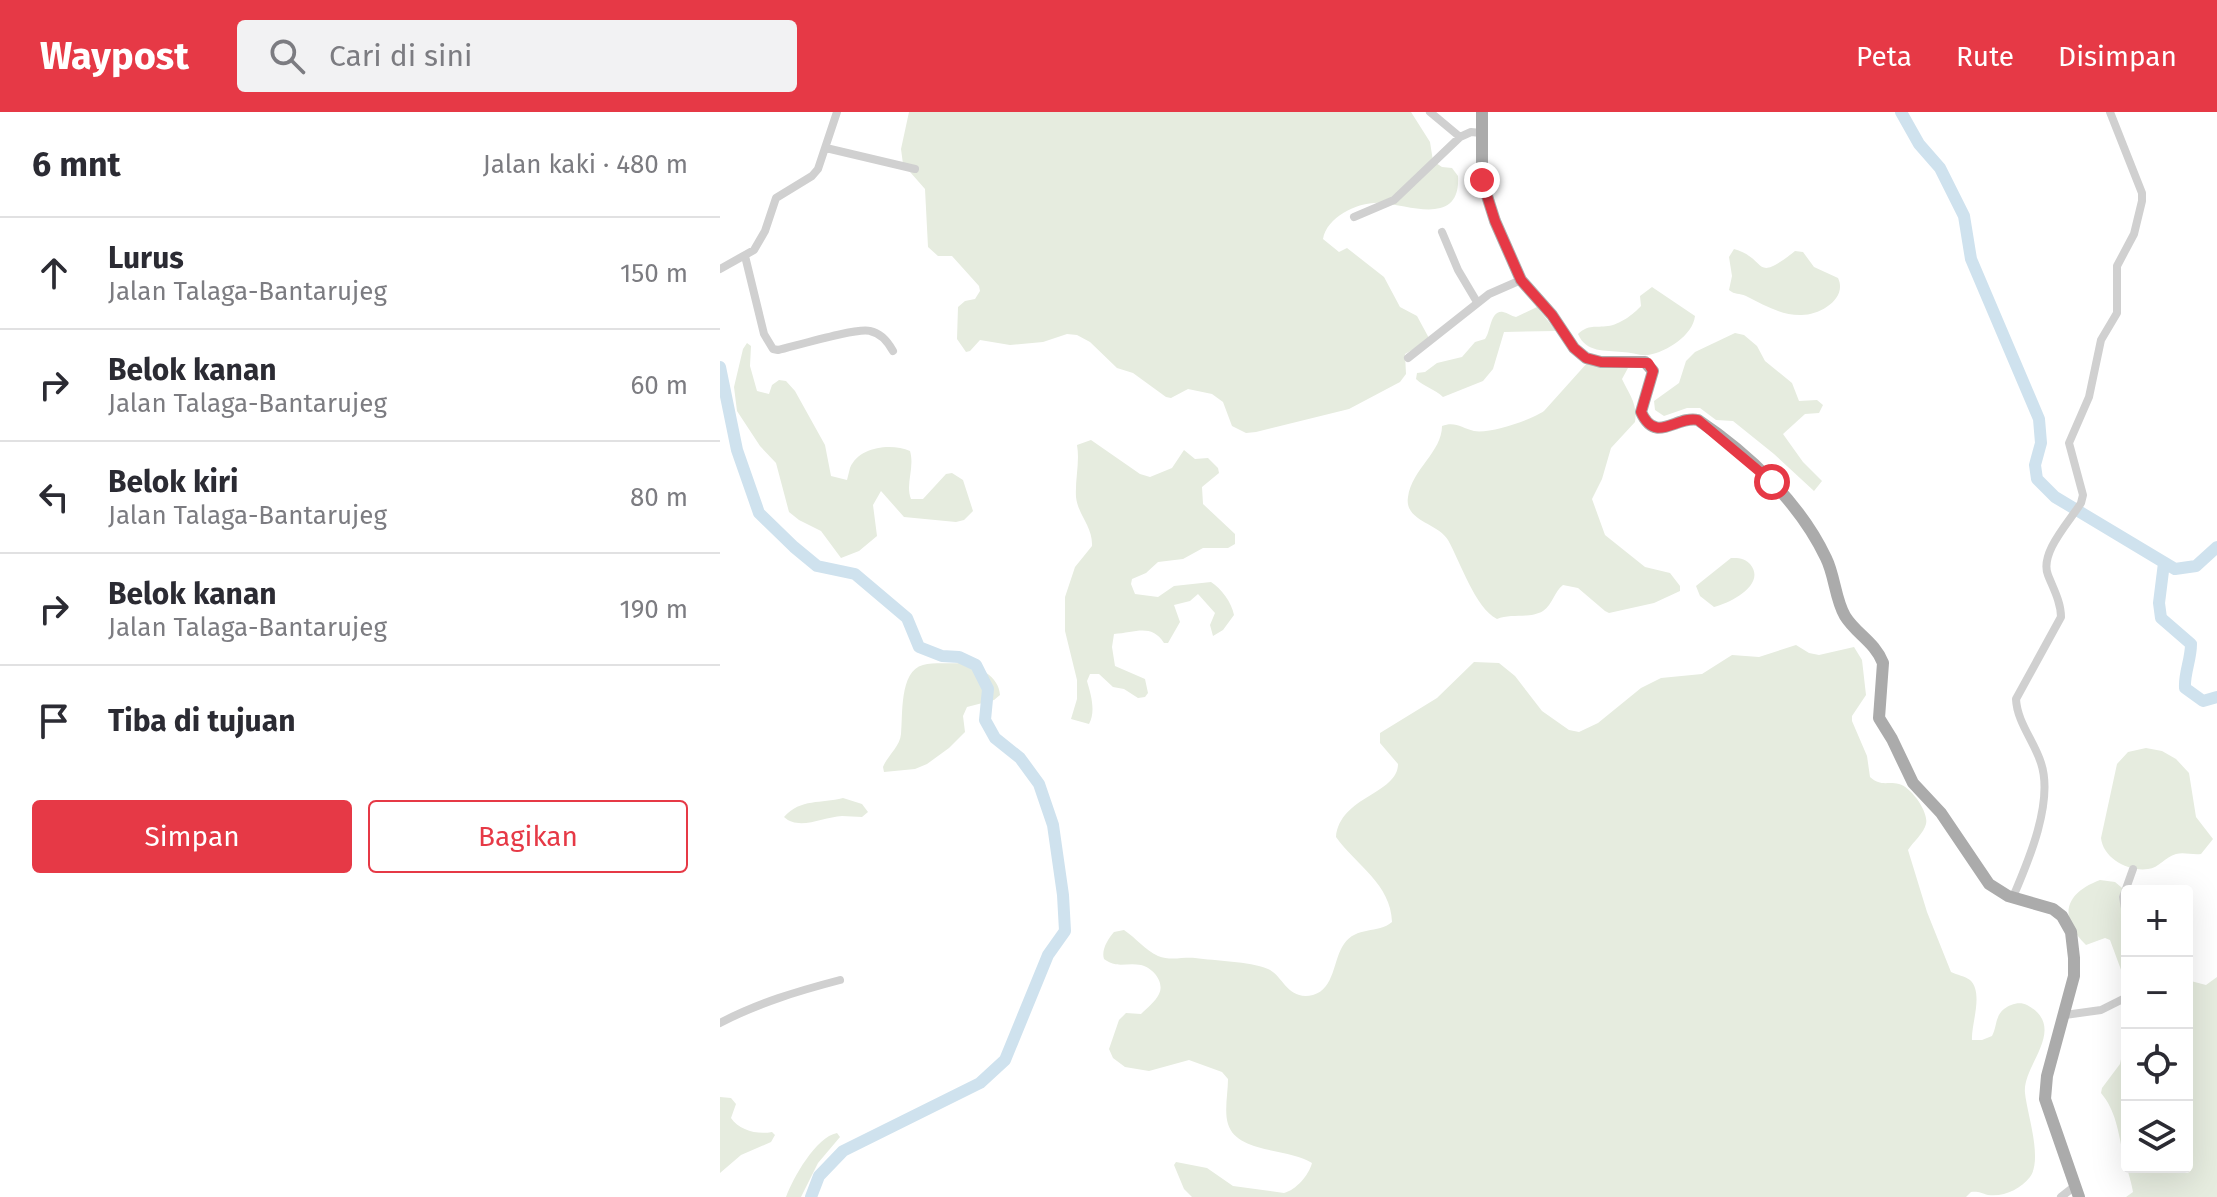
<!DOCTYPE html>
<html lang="id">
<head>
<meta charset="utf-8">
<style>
  body { margin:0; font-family:"Fira Sans",sans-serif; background:#f2f2f3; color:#2b2b33 }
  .controls { position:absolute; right:24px; bottom:24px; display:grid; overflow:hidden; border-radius:8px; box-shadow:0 8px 32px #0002 }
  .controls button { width:72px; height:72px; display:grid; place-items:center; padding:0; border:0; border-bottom:2px solid #e1e1e2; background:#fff; color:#2b2b33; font:40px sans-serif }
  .stop { position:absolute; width:24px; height:24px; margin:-18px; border:6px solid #e63946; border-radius:50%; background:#fff }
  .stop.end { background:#e63946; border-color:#fff; box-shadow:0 2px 8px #0008 }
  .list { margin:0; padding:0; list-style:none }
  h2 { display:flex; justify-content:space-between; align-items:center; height:104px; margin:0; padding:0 32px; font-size:34px }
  h2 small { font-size:26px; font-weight:400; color:#7c7c81 }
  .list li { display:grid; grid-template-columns:52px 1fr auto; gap:24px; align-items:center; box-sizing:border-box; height:112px; padding:0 32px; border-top:2px solid #e1e1e2 }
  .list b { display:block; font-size:30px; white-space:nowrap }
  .list p { margin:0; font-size:26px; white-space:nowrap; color:#7c7c81 }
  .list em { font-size:26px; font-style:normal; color:#7c7c81 }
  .actions { display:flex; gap:16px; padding:24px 32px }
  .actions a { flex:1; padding:18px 0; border:2px solid #e63946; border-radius:8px; text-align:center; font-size:28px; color:#e63946 }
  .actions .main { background:#e63946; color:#fff }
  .icon { flex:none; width:44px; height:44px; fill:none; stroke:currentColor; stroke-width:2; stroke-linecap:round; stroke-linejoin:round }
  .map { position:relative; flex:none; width:1497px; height:1085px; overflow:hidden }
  header { display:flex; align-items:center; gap:48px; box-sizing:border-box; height:112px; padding:0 40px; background:#e63946; color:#fff }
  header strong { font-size:38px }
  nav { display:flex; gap:44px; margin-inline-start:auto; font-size:28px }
  .search { width:560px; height:72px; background:#f2f2f3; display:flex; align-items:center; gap:20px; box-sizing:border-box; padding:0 28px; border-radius:8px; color:#7c7c81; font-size:30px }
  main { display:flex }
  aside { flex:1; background:#fff }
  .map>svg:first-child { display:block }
</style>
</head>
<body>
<header>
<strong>Waypost</strong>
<div class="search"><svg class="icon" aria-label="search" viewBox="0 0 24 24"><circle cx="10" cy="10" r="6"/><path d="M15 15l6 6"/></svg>Cari di sini</div>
<nav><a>Peta</a><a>Rute</a><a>Disimpan</a></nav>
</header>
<main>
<aside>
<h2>6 mnt<small>Jalan kaki · 480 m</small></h2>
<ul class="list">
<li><svg class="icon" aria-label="ahead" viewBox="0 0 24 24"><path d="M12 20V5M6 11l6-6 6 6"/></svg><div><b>Lurus</b><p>Jalan Talaga-Bantarujeg</p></div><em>150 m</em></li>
<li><svg class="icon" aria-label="right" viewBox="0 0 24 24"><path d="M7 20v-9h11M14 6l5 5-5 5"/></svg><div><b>Belok kanan</b><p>Jalan Talaga-Bantarujeg</p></div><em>60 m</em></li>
<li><svg class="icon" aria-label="left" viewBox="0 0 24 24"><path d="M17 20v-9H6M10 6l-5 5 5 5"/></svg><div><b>Belok kiri</b><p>Jalan Talaga-Bantarujeg</p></div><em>80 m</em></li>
<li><svg class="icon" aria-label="right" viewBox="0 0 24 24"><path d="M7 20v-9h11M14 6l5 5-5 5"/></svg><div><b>Belok kanan</b><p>Jalan Talaga-Bantarujeg</p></div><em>190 m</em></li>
<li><svg class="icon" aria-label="arrive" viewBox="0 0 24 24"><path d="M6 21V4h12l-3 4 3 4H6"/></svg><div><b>Tiba di tujuan</b></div></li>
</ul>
<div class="actions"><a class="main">Simpan</a><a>Bagikan</a></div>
</aside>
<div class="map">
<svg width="1497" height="1085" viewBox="0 0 1497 1085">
  <rect width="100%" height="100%" fill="#fff"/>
  <!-- green -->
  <path fill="#e6ecdf" d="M189 0H691L710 30 713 49 722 55 732 56 738 64C741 115 689 93 662 91 640 89 607 104 603 127L619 140 627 136 664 165 680 195 697 204 710 228 685 242 686 262 680 270 629 297 536 320 526 321 512 314 503 290 492 282 468 277 451 286 446 285 413 261 397 256 370 230 357 223 347 222 323 230 290 233 260 228 250 239 246 240 237 227 238 195 245 189 255 187 260 179 259 174 232 144H218L208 135 205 77 183 52 181 37Z
    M1014 137C1049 147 1032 173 1075 139L1083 140 1094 155 1118 166C1128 187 1099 204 1080 203 1059 203 1043 192 1026 184 1019 181 1015 183 1009 178L1012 164 1009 145Z
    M932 175 975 204C973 223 947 240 928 243 920 244 911 240 902 240 885 238 866 241 858 222 869 212 875 216 888 214 899 213 914 202 921 194L920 184Z
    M817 195 836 219 784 220 773 257 763 269 723 285C715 277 704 275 696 267L697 261 705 260 717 251 742 245 755 230 765 227C771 220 770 198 783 200 788 201 791 204 796 205Z
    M1015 221 1024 223 1037 234 1045 249 1072 271 1079 289 1097 288 1103 293 1099 301 1085 302 1063 322 1083 350 1102 369 1094 379 1054 342 1013 309 996 308 980 296H967L944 304 935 298 934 289 959 271 966 249 975 240Z
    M27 231 31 234 30 254 37 279 49 282 52 273 59 268 66 269 75 279 105 333 111 364 127 368C128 364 129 360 130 356 139 334 172 331 190 339 195 356 185 372 191 387H203L226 362 232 361 243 368 253 399 244 408 236 410 184 405 161 379 153 393 157 424 139 439 121 446 101 419 79 408 69 400 56 351 40 334 17 299 14 275 23 237Z
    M868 250 908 256 902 267C909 282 918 292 915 310L891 336 882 367 872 387 885 423 925 455 950 461 960 474V479L934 491 889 501 885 499 858 476 843 473C834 480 833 492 823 499 810 507 791 501 777 507 755 496 740 449 728 428 718 411 684 409 688 385 692 357 722 340 722 314 735 309 742 316 754 319 770 322 811 308 824 299Z
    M371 328 420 362 430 365 452 356 464 338 475 347 488 346 498 356 499 361 482 375 483 392 515 422V432L508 436H483L463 447 438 450 426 461 412 467 411 472 415 482 438 485 454 474 491 470C501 476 512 491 514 503L503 518 493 524 490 513 495 501 478 482 470 489 454 493 460 510 448 531H444C431 511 415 521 394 522L392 535 395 554 425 567 428 581 425 585 418 586 404 577 393 575 379 562H370L367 569C371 583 376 599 369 612L351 607 357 587V568L345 519V485L355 455 372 434C373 415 358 403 356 385 355 367 360 350 357 333Z
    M1011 446C1019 446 1024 446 1030 452 1047 472 1011 491 994 495L980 484 976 474Z
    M1076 533 1089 541 1099 543 1134 535 1142 548 1146 583 1132 604V609L1147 644 1150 665C1161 675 1167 669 1179 672 1191 675 1209 700 1206 712 1204 721 1193 730 1188 738L1207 800 1231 860C1237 863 1245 864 1250 868 1264 881 1251 912 1252 928H1262L1272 924C1277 915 1275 904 1284 897 1290 892 1300 889 1307 893 1349 916 1302 953 1305 981 1307 1002 1323 1047 1310 1065 1300 1077 1285 1085 1268 1083 1261 1081 1258 1079 1251 1080L1246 1085H472L464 1077 454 1053 456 1050 487 1056 513 1074 564 1081C576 1078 589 1063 592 1051 570 1036 517 1042 508 1012 504 999 508 981 508 967L502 960 469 948 429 959 405 955 393 946 389 937 399 908 406 901 421 902C427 896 435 890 439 882 445 870 433 856 421 853 406 850 397 857 384 847 381 838 388 827 394 820L404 818C416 826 425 838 438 844 450 849 462 845 475 846 496 849 528 849 548 857 563 863 567 889 593 883 615 877 613 847 624 832 636 814 658 822 672 810 671 772 636 753 616 725 620 684 678 682 678 652L660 631V621L717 586 754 550 779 551 795 564 822 599 849 618 859 620 878 611 921 576 941 566 982 562 1012 543 1039 545Z
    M241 551C258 554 279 564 280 583L274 588 247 595 243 604 245 620 229 636 207 652 195 657 164 660 163 655C167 644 180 635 181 622 183 604 179 559 203 553 214 550 230 552 241 551Z
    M1426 636 1442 639 1456 647 1469 661 1476 705 1493 727 1481 742C1472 743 1464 740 1456 742 1445 745 1439 756 1428 757 1408 760 1383 746 1381 726L1397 652 1408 640Z
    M123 686 142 692 148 700 142 705C136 705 128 704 122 704 103 705 79 719 64 705 81 686 101 692 123 686Z
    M1380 768 1395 770 1407 780V874L1390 828 1385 826 1366 833C1339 806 1343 782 1380 768Z
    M1497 865V1085H1406L1413 1080C1411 1067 1406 1055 1403 1042 1398 1019 1396 999 1381 981L1382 976 1400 952 1407 917V1055H1467V868L1486 873Z
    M0 985 11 986 16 992 11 1006C19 1018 37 1023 52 1020L55 1023 51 1030 21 1043 0 1061Z
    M117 1021 120 1025 98 1051 81 1085H66C73 1066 96 1025 117 1021Z"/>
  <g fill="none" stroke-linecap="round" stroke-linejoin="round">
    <!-- river -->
    <path stroke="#cfe2ee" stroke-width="12" d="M1181 0 1199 32 1220 56 1244 104 1251 147 1319 307 1321 331 1315 353 1317 367 1335 385 1455 457 1476 454 1497 435
      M0 255 17 338 39 401 74 435 97 454 135 462 187 506 199 535 222 544 239 545 256 553 268 577 265 608 275 626 300 646 319 672 333 713 343 783 345 819 328 843 285 948 260 971 123 1039 99 1064 91 1085
      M1444 451 1439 491 1441 506 1471 532C1471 548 1464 561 1465 576L1483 589 1497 585"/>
    <!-- street -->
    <path stroke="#d0d0d0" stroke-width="8" d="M710 0 740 25
      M106 36 195 57
      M634 105 674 88 740 25 751 20 761 21
      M722 120 738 158 757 190
      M25 144 44 222 53 237 58 238C75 234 138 215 150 219 161 221 168 230 173 239
      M0 157 34 138 45 119 56 86 92 64 98 57 117 0
      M688 246 769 182 801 168
      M1293 785C1308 750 1334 690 1321 651 1314 629 1297 610 1296 587L1341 505C1341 490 1333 476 1328 463 1319 441 1350 409 1361 391L1363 383 1349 331 1369 285 1381 228 1397 201V154L1414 122 1422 89V81L1390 0
      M1407 808 1403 785 1413 757
      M1345 903 1381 898 1407 885
      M0 911C38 891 78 879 120 868
      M1341 1085 1355 1074"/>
    <!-- primary -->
    <path stroke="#ababab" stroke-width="12" d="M762 0V68L775 109 801 168 832 203 854 236 866 246 881 250H925L933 259 921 300C936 333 956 303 978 308 1029 342 1080 391 1106 446 1115 464 1115 487 1125 504 1136 522 1155 530 1163 551L1159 606 1172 627 1193 671 1221 701 1269 772 1288 784 1333 797 1342 804 1351 820 1354 846V864L1327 964 1325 987 1359 1085"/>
  </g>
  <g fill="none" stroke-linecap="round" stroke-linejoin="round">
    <!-- route -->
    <path stroke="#e63946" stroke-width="10" d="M762 68 775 109 801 168 832 203 854 236 866 246 881 250 928 251 933 259 921 300C936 333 957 303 978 308L1052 370"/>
  </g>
</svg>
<div class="controls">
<button>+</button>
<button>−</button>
<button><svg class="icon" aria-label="locate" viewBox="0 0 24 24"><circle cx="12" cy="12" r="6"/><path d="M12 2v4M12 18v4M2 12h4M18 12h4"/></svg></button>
<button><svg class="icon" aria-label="layers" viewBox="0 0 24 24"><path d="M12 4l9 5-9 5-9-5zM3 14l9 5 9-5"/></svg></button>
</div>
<div class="stop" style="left:1052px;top:370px"></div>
<div class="stop end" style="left:762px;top:68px"></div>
</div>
</main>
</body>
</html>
